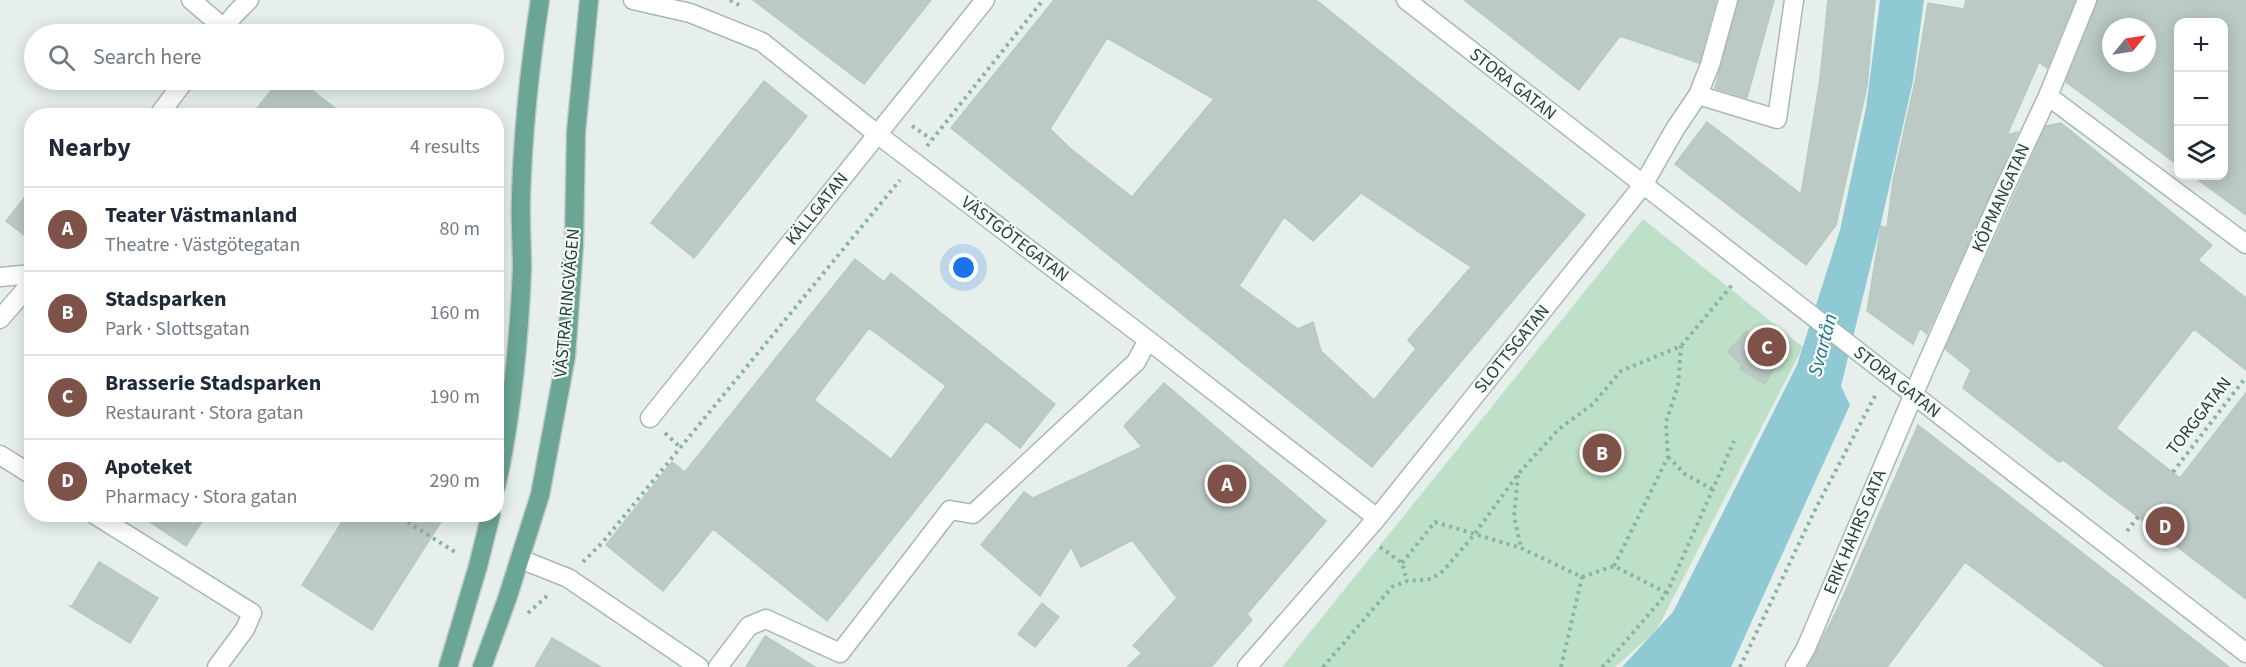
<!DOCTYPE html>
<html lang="en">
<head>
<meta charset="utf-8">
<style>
  body { margin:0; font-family:"Source Sans 3",sans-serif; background:#f6f6f7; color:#1f2937 }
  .controls { position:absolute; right:18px; top:18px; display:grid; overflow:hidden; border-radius:12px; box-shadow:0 3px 15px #0003 }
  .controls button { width:54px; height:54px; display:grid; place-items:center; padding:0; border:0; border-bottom:2px solid #e0e1e3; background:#fff; color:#1f2937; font:30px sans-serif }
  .compass { position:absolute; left:2102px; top:18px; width:54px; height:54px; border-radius:50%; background:#fff; box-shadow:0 3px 15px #0003; rotate:60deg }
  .you { position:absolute; left:964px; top:268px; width:21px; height:21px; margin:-15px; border:4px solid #fff; border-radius:50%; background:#1a73e8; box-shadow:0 0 0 9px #1a73e833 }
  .badge { display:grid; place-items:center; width:39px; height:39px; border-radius:50%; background:#7f5249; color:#fff; font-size:20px; font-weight:700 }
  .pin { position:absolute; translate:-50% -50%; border:3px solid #fff; box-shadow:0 2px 6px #0006 }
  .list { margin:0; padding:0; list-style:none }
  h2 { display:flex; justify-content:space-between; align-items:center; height:78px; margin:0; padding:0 24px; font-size:26px }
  h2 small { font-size:20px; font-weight:400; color:#747a83 }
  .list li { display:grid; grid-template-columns:39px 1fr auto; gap:18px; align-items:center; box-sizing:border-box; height:84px; padding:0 24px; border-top:2px solid #e0e1e3 }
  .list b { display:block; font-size:22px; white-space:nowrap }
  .list p { margin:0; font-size:20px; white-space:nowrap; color:#747a83 }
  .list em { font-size:20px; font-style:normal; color:#747a83 }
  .icon { flex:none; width:33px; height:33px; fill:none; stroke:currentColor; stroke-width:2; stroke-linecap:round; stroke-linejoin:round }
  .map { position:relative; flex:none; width:2246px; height:667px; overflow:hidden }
  .search { position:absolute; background:#fff; box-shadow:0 3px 15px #0003; left:24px; top:24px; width:480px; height:66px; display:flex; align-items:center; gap:15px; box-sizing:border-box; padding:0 21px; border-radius:33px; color:#747a83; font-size:22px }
  .panel { position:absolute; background:#fff; box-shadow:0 3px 15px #0003; left:24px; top:108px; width:480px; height:414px; border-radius:24px }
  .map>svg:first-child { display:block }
</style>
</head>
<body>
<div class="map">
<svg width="2246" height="667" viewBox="0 0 2246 667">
  <rect width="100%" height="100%" fill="#e6efeb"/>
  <!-- green -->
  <path fill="#bfe0c8" d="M1643 219 1803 347 1656 631 1615 667H1282Z"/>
  <!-- water -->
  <path fill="#8ec9d4" d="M1880 0H1924L1913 81 1882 219 1841 386 1850 405 1731 667H1622L1673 612 1797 365 1840 230 1866 108Z"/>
  <!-- building -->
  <path fill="#bbcac4" stroke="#b8c9c2" stroke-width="1.5" fill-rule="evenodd" d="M753 0H931L864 84Z
    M1054 0H1316L1585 215 1372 467 951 128ZM1107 38 1214 99 1132 197 1071 149 1050 129ZM1361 193 1471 267 1408 340 1416 349 1374 400 1321 351 1313 322 1298 329 1239 286 1284 217 1313 241Z
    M1464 0H1716L1699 63 1620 36 1579 90Z
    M1739 0H1774L1747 98 1715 88Z
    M1828 0H1875L1867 86 1836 225 1806 265 1675 164 1707 122 1801 194 1820 79Z
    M1966 0H2075L2047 68 2039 62 2007 135 2018 132 1927 334 1920 328 1913 344 1867 311 1881 226 1887 228 1893 181 1915 82 1928 3 1964 9Z
    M2098 0H2246V215L2193 176H2223V22H2178V165L2066 82ZM2111 27H2147V63H2111Z
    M279 80H299L345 116H251Z
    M764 81 807 116 694 258 651 223Z
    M2061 123 2212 245 2198 260 2246 298V370L2194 329 2116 428 2180 478 2246 393V599L2063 460 2059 462 1963 388 1971 370 1945 349 2046 126Z
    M32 188V241L6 221Z
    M855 259 884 282 891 273 1055 404 1020 448 986 421 827 621 713 529 663 591 606 545 672 462 685 472ZM869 328 946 386 891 459 814 400Z
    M1746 331 1756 340 1759 335 1785 349 1765 384 1740 369 1742 365 1728 352Z
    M1164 383 1326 521 1247 614 1252 620 1211 667H1127L1142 653 1133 646 1177 598 1132 540 1081 567 1071 547 1040 596 981 545 1024 492 1033 498 1142 447 1124 426Z
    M1918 425 2229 667H2105L1965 562 1887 667H1808L1839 606Z
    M138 514H207L186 546Z
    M347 514H446L372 630 302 585Z
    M99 562 158 598 130 643 70 606H72Z
    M1042 603 1059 617 1035 647 1018 634Z
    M765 636 815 667H746Z
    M552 638 601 667H535Z"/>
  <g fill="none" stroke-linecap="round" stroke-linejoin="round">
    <!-- minor casing -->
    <g stroke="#a8b8b2" stroke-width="21">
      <path id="minor" d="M191 0 224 28
        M633 0 690 13 762 42 877 134 1148 340 1377 518
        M1406 0 2246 653
        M219 34 235 14 249 0
        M1698 95 1777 119 1794 0
        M2048 96 2246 244
        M158 116 185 80
        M0 277 32 274
        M0 319 32 282
        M650 418 985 0
        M0 455 32 475
        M94 514 252 613 245 629 217 667
        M520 559 568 578 699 667
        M718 667 749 626 766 619 840 653 950 510 973 514 1136 362 1148 340
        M1247 667 1377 518 1643 185 1675 129 1698 95 1710 65 1728 0
        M1795 667 1806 648 1924 370 2001 196 2048 96 2087 0"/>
    </g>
    <!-- major casing -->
    <g stroke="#c2cac8" stroke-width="21">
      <path id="major" d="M496 487C512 416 519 342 522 269 522 245 520 220 521 196 523 131 530 64 540 0
        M448 667 478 566 491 514
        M482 667 507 599 540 495 566 356 574 244 576 132 589 0"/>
    </g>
    <!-- path -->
    <path stroke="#86b3a5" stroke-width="4" stroke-dasharray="3 4.5" stroke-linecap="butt" d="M730 0 739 5
      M912 126 931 139
      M927 146 1043 0
      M665 433 680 447
      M1668 457 1685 474 1712 489
      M2173 472 2246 377
      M1518 475 1514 516 1521 548
      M395 514 458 554
      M2127 531 2138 517
      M1380 547 1402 563 1407 581
      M583 562 602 543 900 180
      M1402 563 1435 522 1521 548 1582 577 1614 566 1667 593
      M1614 566 1668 457 1666 422 1678 386 1681 346
      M528 613 549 594
      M1323 667 1392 587 1407 581 1431 579 1443 571 1474 535 1518 474 1559 429 1593 404 1621 371 1681 346 1733 284
      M1561 667 1582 577
      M1602 667 1606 664 1667 593 1734 441
      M1740 667 1815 510 1876 394"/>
    <!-- minor -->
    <use href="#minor" stroke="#fff" stroke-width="18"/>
    <!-- major -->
    <use href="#major" stroke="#6aa596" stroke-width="18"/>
  </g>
  <g text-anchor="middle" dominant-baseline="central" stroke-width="4.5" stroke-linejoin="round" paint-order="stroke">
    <!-- street labels -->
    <g font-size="18" fill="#24423a" stroke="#f7fbf9">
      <text transform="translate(1513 84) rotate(38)">STORA GATAN</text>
      <text transform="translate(2001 198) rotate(-66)">KÖPMANGATAN</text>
      <text transform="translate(817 209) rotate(-51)">KÄLLGATAN</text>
      <text transform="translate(1015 239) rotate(37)">VÄSTGÖTEGATAN</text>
      <text transform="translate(567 303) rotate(-85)">VÄSTRA RINGVÄGEN</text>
      <text transform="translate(1512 349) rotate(-51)">SLOTTSGATAN</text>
      <text transform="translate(1897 382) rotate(38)">STORA GATAN</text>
      <text transform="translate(2199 416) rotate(-52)">TORGGATAN</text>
      <text transform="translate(1855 532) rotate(-67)">ERIK HAHRS GATA</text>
    </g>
    <!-- water labels -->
    <g font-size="20" font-style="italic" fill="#1c6f80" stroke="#f7fbf9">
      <text transform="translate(1823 345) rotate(-75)">Svartån</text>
    </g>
  </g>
</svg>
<div class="controls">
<button>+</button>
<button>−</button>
<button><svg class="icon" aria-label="layers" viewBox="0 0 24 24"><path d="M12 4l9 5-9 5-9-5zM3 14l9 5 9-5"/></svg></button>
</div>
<svg class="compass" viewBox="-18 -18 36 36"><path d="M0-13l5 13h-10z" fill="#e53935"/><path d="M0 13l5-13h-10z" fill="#747a83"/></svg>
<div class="you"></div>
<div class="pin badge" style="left:1227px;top:484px">A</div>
<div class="pin badge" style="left:1602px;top:453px">B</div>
<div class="pin badge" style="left:1767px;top:347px">C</div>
<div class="pin badge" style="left:2165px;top:526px">D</div>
<div class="search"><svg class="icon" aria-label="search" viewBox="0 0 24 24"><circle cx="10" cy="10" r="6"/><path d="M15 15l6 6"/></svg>Search here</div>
<section class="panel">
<h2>Nearby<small>4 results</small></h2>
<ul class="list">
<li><span class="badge">A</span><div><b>Teater Västmanland</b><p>Theatre · Västgötegatan</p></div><em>80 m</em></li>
<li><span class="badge">B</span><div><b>Stadsparken</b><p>Park · Slottsgatan</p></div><em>160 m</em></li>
<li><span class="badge">C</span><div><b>Brasserie Stadsparken</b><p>Restaurant · Stora gatan</p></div><em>190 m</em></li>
<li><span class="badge">D</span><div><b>Apoteket</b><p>Pharmacy · Stora gatan</p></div><em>290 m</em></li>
</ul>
</section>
</div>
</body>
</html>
